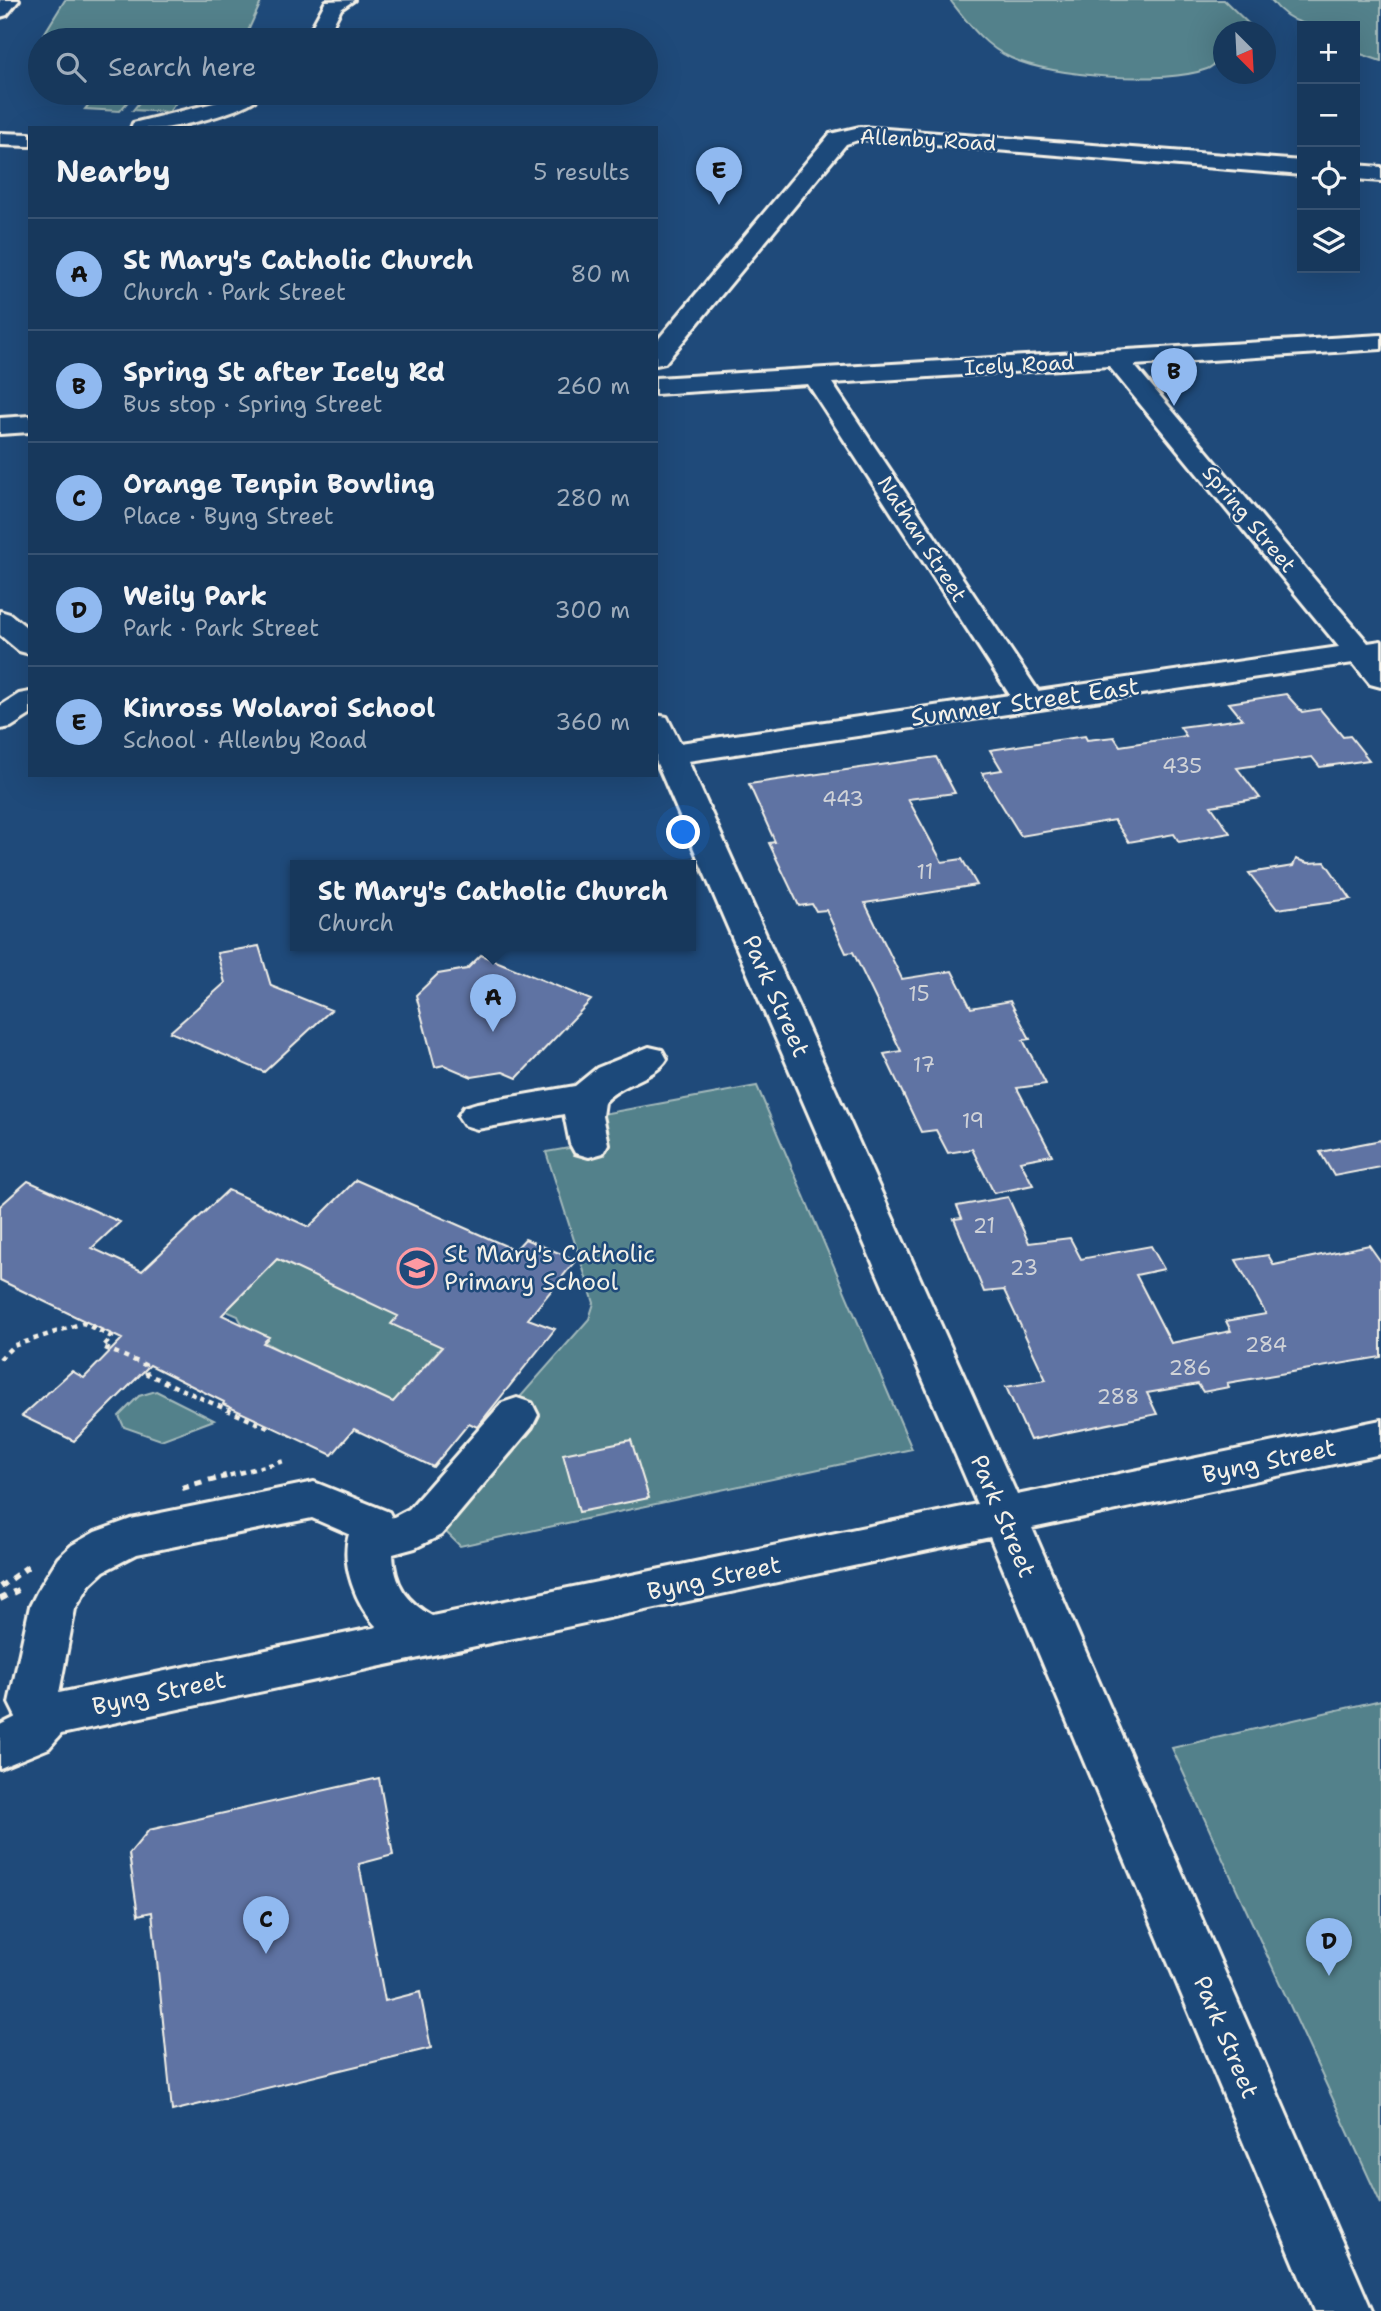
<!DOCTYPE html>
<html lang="en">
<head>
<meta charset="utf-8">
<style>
  body { margin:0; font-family:"Shantell Sans",sans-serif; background:#203f62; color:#f1f3f6 }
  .controls { position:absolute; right:21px; top:21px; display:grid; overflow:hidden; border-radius:0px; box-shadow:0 7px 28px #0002 }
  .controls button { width:63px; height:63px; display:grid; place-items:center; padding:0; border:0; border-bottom:2px solid #365272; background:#17385c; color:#f1f3f6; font:35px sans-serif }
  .compass { position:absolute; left:1213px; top:21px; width:63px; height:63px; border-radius:50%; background:#17385c; box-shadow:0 7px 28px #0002; rotate:156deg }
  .you { position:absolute; left:684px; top:833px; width:24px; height:24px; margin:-18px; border:5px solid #fff; border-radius:50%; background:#1a73e8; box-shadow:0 0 0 10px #1a73e833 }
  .badge { display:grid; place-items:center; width:46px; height:46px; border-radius:50%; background:#90b9f0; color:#111; font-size:23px; font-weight:700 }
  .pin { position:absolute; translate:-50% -58px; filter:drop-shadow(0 2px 4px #0008) }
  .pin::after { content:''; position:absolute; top:37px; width:24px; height:21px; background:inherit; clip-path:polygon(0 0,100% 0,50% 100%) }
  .popup { position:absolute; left:290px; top:860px; width:406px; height:91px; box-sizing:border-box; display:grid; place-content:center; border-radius:0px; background:#17385c; filter:drop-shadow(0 2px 5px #0005); font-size:23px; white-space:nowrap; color:#9eacbb }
  .popup b { font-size:26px; color:#f1f3f6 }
  .popup::after { content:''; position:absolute; left:50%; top:100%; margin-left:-14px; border:14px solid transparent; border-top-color:#17385c }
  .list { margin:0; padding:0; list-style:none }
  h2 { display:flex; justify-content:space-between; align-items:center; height:91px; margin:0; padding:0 28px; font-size:30px }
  h2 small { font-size:23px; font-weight:400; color:#9eacbb }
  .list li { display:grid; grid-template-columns:46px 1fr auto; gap:21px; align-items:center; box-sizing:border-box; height:112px; padding:0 28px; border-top:2px solid #365272 }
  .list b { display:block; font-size:26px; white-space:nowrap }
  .list p { margin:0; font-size:23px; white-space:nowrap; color:#9eacbb }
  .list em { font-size:23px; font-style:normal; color:#9eacbb }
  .icon { flex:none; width:38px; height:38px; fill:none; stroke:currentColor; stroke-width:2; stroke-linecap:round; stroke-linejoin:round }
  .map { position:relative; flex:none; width:1381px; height:2311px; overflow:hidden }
  .search { position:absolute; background:#17385c; box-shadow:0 7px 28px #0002; left:28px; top:28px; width:630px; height:77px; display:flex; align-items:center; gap:18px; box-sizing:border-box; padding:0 24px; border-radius:38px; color:#9eacbb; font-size:26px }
  .panel { position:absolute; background:#17385c; box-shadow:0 7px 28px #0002; left:28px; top:126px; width:630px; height:651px; border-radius:0px }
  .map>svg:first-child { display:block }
</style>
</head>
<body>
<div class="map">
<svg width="1381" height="2311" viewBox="0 0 1381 2311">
  <rect width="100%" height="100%" fill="#1f4a7a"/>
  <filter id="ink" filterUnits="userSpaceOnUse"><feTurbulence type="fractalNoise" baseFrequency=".0143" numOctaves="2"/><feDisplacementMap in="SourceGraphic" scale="14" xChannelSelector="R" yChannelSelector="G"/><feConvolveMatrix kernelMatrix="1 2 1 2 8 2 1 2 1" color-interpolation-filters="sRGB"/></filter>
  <g filter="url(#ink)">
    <!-- green -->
    <path fill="#52818b" stroke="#a3b9ba" stroke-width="2" d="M65 0H262L244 40 41 39Z
      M950 0H1224L1255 30 1224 32 1223 56C1218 61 1213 67 1207 69 1165 85 1052 77 1011 58 984 46 968 23 950 0Z
      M1271 0H1381V61L1355 52V26C1319 26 1295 31 1271 0Z
      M98 93H135L120 111 85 109Z
      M147 93H183L169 112 133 110Z
      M757 1086 912 1449 460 1546 435 1521 506 1413 589 1319 594 1303 546 1152 598 1143 591 1116Z
      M277 1259 348 1291 481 1301 402 1392 392 1408 380 1396C350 1382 248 1345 238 1316L226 1311Z
      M156 1391 214 1420 161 1440 124 1427 119 1416 139 1396Z
      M1381 1700V2204L1172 1748Z"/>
    <!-- building -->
    <path fill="#5f73a3" stroke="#f4f1e8" stroke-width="2" fill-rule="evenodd" d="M1286 694 1302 712 1320 709 1343 737 1350 736 1369 760 1320 767 1312 757 1237 768 1260 798 1211 806 1230 833 1179 842 1174 834 1129 842 1114 820 1021 836 982 773 1002 770 990 750 1085 736 1087 740 1114 737 1120 746 1186 736 1180 727 1242 719 1229 703Z
      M936 757 955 793 908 799 942 862 962 859 977 885 865 903 902 979 952 971 971 1008 1010 1001 1030 1039 1023 1040 1046 1084 1017 1088 1052 1155 1020 1161 1033 1185 994 1193 972 1149 948 1153 936 1130 921 1132 884 1054 901 1051 853 952 846 953 826 910 816 911 812 904 799 906 769 843 775 842 749 784Z
      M1296 859 1308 863 1325 862 1351 899 1277 909 1249 873 1293 866Z
      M259 946 271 986 331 1010 264 1072 170 1032 225 983 217 953Z
      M481 955 591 1000 517 1078 503 1072 472 1077 444 1065 435 1067 416 995 438 974 467 969Z
      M1381 1140V1167L1334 1176 1320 1152Z
      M356 1180 515 1250 525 1239 576 1260 528 1319 555 1329 477 1427 469 1423 433 1467 354 1429 332 1455 223 1404 224 1402 150 1365 74 1441 22 1416 72 1371 84 1378 122 1339 0 1280V1206L28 1181 120 1222 92 1248 142 1271 228 1190 309 1227ZM277 1259 398 1316 391 1324 442 1347 393 1402 263 1343 269 1337 222 1315Z
      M1008 1197 1029 1243 1070 1238 1081 1259 1151 1246 1164 1269 1136 1275 1171 1343 1231 1331 1226 1321 1266 1314 1236 1260 1268 1255 1274 1265 1369 1245 1381 1262V1357L1227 1383 1229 1387 1203 1392 1198 1384 1147 1393 1157 1414 1030 1440 1006 1387 1046 1380 1004 1290 984 1292 954 1219 962 1218 957 1206Z
      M631 1440 649 1498 579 1512 563 1454Z
      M379 1778 393 1855 359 1864 385 2001 420 1992 431 2048 172 2111 152 1912 138 1915 129 1854 149 1830Z"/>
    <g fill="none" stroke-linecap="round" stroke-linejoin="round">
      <!-- minor casing -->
      <g stroke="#f4f1e8" stroke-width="6">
        <path id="minor" d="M0 0H19L7 15 0 17Z
          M354 0 341 9 325 40H305L326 1Z
          M237 93H263C251 110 185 126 164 128 153 129 142 128 131 128L133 123 222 101Z
          M860 127 1302 161V175L861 139 846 144 665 363 656 365V342L830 134Z
          M0 133 30 134V146L0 145Z
          M1355 165 1381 167V181L1355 179Z
          M1381 335V349L1134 365 1368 643 1381 641V687L1370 684 1353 663 688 761 1017 1495 1381 1420V1454L1032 1528 1372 2311H1314L990 1537 61 1734 49 1748 0 1768V1725L16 1717 9 1703 30 1606 37 1592 58 1558 72 1545 95 1532 131 1519 314 1482 389 1512 392 1518 409 1509 502 1403 517 1398 532 1403 538 1415 532 1427 441 1535 415 1548 393 1554C394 1584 406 1601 432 1616L977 1504 656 761V715L667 717 680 743 1010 695 808 384 656 394V378ZM1109 366 1339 647 1038 691 832 383ZM312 1518 349 1534C340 1564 356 1605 377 1627L59 1693 75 1609 90 1584 104 1571 137 1554Z
          M30 416V432L0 434V418Z
          M0 611 10 614 30 630V654L19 651 0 635Z
          M30 692V715L11 727 0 729V706L19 694Z
          M649 1047 662 1050 667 1059C656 1078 621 1083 604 1102L602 1116 608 1144 603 1153 589 1157 575 1153 570 1144 564 1114 477 1129 464 1125 458 1116 464 1107 477 1103 575 1086 597 1068Z"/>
      </g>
      <!-- path-far1 -->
      <path stroke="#f4f1e8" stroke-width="4.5" stroke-dasharray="5 5" stroke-linecap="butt" d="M0 1359 13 1346 83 1323 112 1337 103 1347 145 1365 147 1374 268 1428
        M220 1478 284 1461"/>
      <!-- path -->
      <path stroke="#f4f1e8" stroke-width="6" stroke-dasharray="7 7" stroke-linecap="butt" d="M182 1488 226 1476
        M0 1587 33 1563
        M0 1599 18 1590"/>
      <!-- minor -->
      <use href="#minor" fill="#1f4a7a" fill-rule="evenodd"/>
    </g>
  </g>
  <!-- icons -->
  <defs>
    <g id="school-ring" transform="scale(2.0125)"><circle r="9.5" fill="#1f4a7a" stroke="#ff9aa2" stroke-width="1.5"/><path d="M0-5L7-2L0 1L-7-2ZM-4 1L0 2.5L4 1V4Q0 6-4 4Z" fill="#ff9aa2"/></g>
  </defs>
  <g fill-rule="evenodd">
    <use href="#school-ring" x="417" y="1268"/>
  </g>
  <g text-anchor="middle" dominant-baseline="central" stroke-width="5" stroke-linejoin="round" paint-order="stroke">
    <!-- far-street labels -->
    <g font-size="21" fill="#f4f1e8" stroke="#1f4a7a">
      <text transform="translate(928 140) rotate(3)">Allenby Road</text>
      <text transform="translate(1019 365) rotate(-3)">Icely Road</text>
      <text transform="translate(1249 519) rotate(50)">Spring Street</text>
      <text transform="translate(922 539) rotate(57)">Nathan Street</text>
    </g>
    <!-- number labels -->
    <g font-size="21" fill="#cfd2d7">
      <text x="1182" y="766">435</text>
      <text x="843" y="799">443</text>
      <text x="925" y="872">11</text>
      <text x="919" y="994">15</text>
      <text x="924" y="1065">17</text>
      <text x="973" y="1121">19</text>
      <text x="984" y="1226">21</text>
      <text x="1024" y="1268">23</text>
      <text x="1266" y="1345">284</text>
      <text x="1190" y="1368">286</text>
      <text x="1118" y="1397">288</text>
    </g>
    <!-- street labels -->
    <g font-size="24" fill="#f4f1e8" stroke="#1f4a7a">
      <text transform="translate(1025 702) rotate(-8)">Summer Street East</text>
      <text transform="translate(776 996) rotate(66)">Park Street</text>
      <text transform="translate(1269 1461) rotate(-12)">Byng Street</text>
      <text transform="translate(1003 1516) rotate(67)">Park Street</text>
      <text transform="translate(714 1578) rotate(-12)">Byng Street</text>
      <text transform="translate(159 1693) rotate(-12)">Byng Street</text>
      <text transform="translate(1226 2037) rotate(67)">Park Street</text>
    </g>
    <!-- poi labels -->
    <g font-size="24" fill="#f4f1e8" stroke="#1f4a7a" text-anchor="start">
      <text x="444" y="1254">St Mary's Catholic<tspan x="444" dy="28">Primary School</tspan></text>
    </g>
  </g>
</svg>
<div class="controls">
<button>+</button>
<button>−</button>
<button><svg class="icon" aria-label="locate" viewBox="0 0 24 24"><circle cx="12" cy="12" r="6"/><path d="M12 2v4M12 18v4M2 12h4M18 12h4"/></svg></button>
<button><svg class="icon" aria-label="layers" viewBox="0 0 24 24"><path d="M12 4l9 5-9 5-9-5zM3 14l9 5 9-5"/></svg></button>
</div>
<svg class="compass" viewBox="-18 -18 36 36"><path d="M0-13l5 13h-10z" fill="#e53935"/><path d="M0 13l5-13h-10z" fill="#9eacbb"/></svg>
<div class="you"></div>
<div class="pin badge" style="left:493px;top:1032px">A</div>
<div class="popup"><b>St Mary's Catholic Church</b>Church</div>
<div class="pin badge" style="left:1174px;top:406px">B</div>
<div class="pin badge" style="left:266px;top:1954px">C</div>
<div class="pin badge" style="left:1329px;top:1976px">D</div>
<div class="pin badge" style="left:719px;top:205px">E</div>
<div class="search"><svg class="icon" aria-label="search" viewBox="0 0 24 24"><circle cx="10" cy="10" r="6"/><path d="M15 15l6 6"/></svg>Search here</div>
<section class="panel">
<h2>Nearby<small>5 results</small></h2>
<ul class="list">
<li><span class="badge">A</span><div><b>St Mary's Catholic Church</b><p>Church · Park Street</p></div><em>80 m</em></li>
<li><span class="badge">B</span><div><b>Spring St after Icely Rd</b><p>Bus stop · Spring Street</p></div><em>260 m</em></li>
<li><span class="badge">C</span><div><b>Orange Tenpin Bowling</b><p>Place · Byng Street</p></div><em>280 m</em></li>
<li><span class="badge">D</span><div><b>Weily Park</b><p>Park · Park Street</p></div><em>300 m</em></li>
<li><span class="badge">E</span><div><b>Kinross Wolaroi School</b><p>School · Allenby Road</p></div><em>360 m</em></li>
</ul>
</section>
</div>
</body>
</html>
